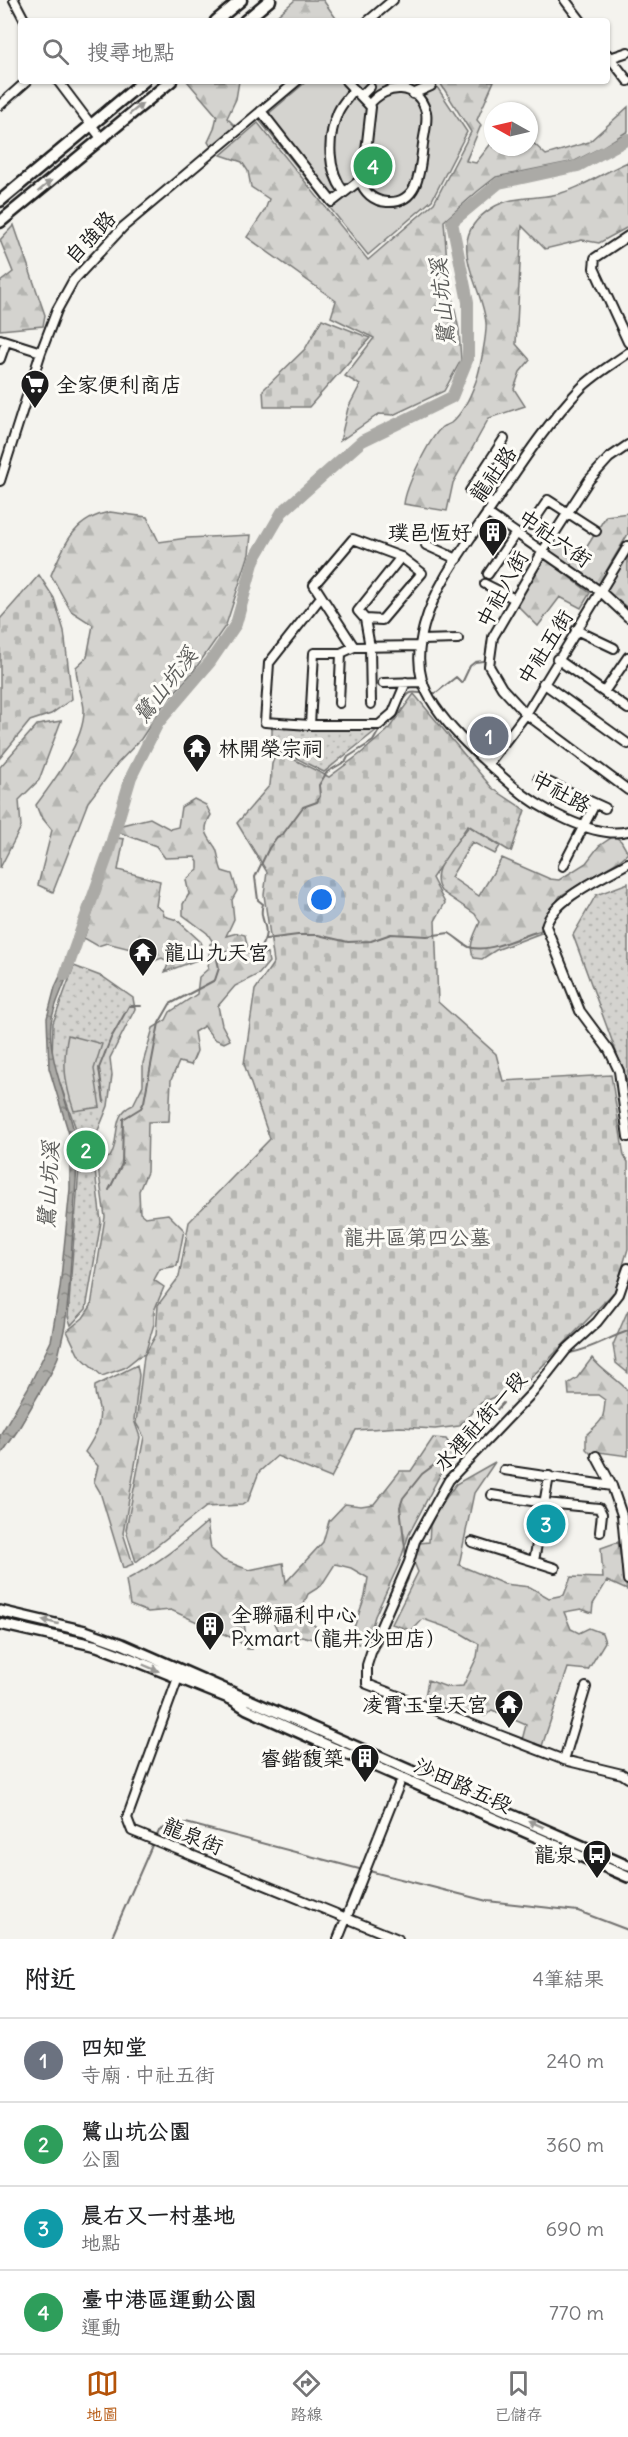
<!DOCTYPE html>
<html lang="zh-TW">
<head>
<meta charset="utf-8">
<style>
  body { margin:0; font-family:Delius,"LXGW WenKai TC",sans-serif; background:#f2f2f2; color:#202124 }
  .compass { position:absolute; left:484px; top:102px; width:54px; height:54px; border-radius:50%; background:#fff; box-shadow:0 2px 4px #0004; rotate:278deg }
  .you { position:absolute; left:322px; top:900px; width:21px; height:21px; margin:-15px; border:4px solid #fff; border-radius:50%; background:#1a73e8; box-shadow:0 0 0 9px #1a73e833 }
  .badge { display:grid; place-items:center; width:39px; height:39px; border-radius:50%; background:#b45309; color:#fff; font-size:20px; font-weight:700 }
  .pin { position:absolute; translate:-50% -50%; border:3px solid #fff; box-shadow:0 2px 6px #0006 }
  .list { margin:0; padding:0; list-style:none }
  h2 { display:flex; justify-content:space-between; align-items:center; height:78px; margin:0; padding:0 24px; font-size:26px }
  h2 small { font-size:20px; font-weight:400; color:#757577 }
  .list li { display:grid; grid-template-columns:39px 1fr auto; gap:18px; align-items:center; box-sizing:border-box; height:84px; padding:0 24px; border-top:2px solid #e0e0e0 }
  .list b { display:block; font-size:22px; white-space:nowrap }
  .list p { margin:0; font-size:20px; white-space:nowrap; color:#757577 }
  .list em { font-size:20px; font-style:normal; color:#757577 }
  .icon { flex:none; width:33px; height:33px; fill:none; stroke:currentColor; stroke-width:2; stroke-linecap:round; stroke-linejoin:round }
  .map { position:relative; flex:none; width:628px; height:1939px; overflow:hidden }
  .search { position:absolute; background:#fff; box-shadow:0 2px 4px #0004; left:18px; right:18px; top:18px; height:66px; display:flex; align-items:center; gap:15px; box-sizing:border-box; padding:0 21px; border-radius:6px; color:#757577; font-size:22px }
  .sheet { height:414px; background:#fff }
  nav { display:flex; justify-content:space-around; align-items:center; box-sizing:border-box; height:84px; border-top:2px solid #e0e0e0; background:#fff; font-size:16px; color:#757577 }
  nav a { display:grid; justify-items:center; gap:3px }
  nav .on { color:#b45309 }
  .map>svg:first-child { display:block }
</style>
</head>
<body>
<div class="map">
<svg width="628" height="1939" viewBox="0 0 628 1939">
  <defs>
    <pattern id="grass-dots" width="8" height="8" patternUnits="userSpaceOnUse" patternTransform="scale(1.5)"><rect width="8" height="8" fill="#d4d3cf"/><path d="M2 2h.1M6 6h.1" fill="none" stroke="#b5b5b1" stroke-width="1.8" stroke-linecap="round"/></pattern>
    <pattern id="forest-firs" width="22" height="20" patternUnits="userSpaceOnUse" patternTransform="scale(1.5)"><rect width="22" height="20" fill="#d4d3cf"/><path d="M5 1l3.5 6h-7zM16 11l3.5 6h-7z" fill="#b5b5b1"/></pattern>
    <pattern id="cemetery-stones" width="16" height="16" patternUnits="userSpaceOnUse" patternTransform="scale(1.5)"><rect width="16" height="16" fill="#d4d3cf"/><path d="M2 7V4a2 2 0 0 1 4 0v3zM10 15v-3a2 2 0 0 1 4 0v3z" fill="#b5b5b1"/></pattern>
    <pattern id="water-ripples" width="26" height="14" patternUnits="userSpaceOnUse" patternTransform="scale(1.5)"><rect width="26" height="14" fill="#abaaa6"/><path d="M2 4q2-2 4 0t4 0M15 11q2-2 4 0t4 0" fill="none" stroke="#8a8a86"/></pattern>
  </defs>
  <rect width="100%" height="100%" fill="#f4f3ee"/>
  <filter id="ink" filterUnits="userSpaceOnUse"><feTurbulence type="fractalNoise" baseFrequency=".0167" numOctaves="2"/><feDisplacementMap in="SourceGraphic" scale="12" xChannelSelector="R" yChannelSelector="G"/><feConvolveMatrix kernelMatrix="1 2 1 2 8 2 1 2 1" color-interpolation-filters="sRGB"/></filter>
  <g filter="url(#ink)">
    <!-- grass -->
    <path fill="url(#grass-dots)" stroke="#787876" stroke-width="1.5" d="M272 726 378 729 324 772 272 746Z
      M628 883V1084L573 935 596 895Z
      M74 966 103 977 133 998 135 1009 110 1058 112 1075 108 1106 92 1145 101 1222 86 1309 71 1325 68 1317 80 1154 76 1129 52 1061 53 1023Z
      M628 1310V1373L616 1363 613 1345Z"/>
    <!-- forest -->
    <path fill="url(#forest-firs)" stroke="#787876" stroke-width="1.5" d="M295 0H323L338 21H271Z
      M187 81H239L236 99 227 118 236 127 211 147 208 142 214 129 217 116Z
      M439 81H494L477 120 481 125 466 161 476 163 493 141V147H529V139L546 155 589 142 628 107V131L604 146 575 161 496 177 478 191 444 221 448 276 459 330 461 360 444 391 393 415 379 414 340 441 348 408 360 385 345 376 374 338 331 317 336 301 247 237 265 210 269 199 251 187 248 171 242 162 221 155 258 123 368 260 434 203 471 132Z
      M628 162V227L599 243 582 240 545 249 522 226 516 344 530 360 520 372 514 389 525 406 489 418 453 483 447 511 404 504C406 486 429 439 442 427 445 425 448 425 451 423 463 413 471 395 476 381 480 371 487 333 486 323 482 282 441 239 492 208 511 196 532 199 553 195 579 190 604 172 628 162Z
      M14 225 45 315 43 326 0 330V282L13 272 0 240Z
      M110 512 147 517 159 542 187 538 251 535 249 554 226 625 193 672 164 704 141 739 117 764 88 802 53 892 38 885 52 830 40 815 36 805C54 781 85 740 84 709 83 696 76 683 76 667L87 657 93 625 71 611 51 575C64 545 74 518 110 512Z
      M628 513V534L598 585 549 550 553 542 583 553 606 516Z
      M628 554V608L605 590Z
      M543 557 590 593 581 608 560 597 538 626 517 605Z
      M61 721 39 780 19 800 21 827 0 868V767L37 725Z
      M194 799 206 805 211 815C202 830 206 834 215 847 219 853 218 863 222 871L232 874 237 891 232 900 234 919 226 936 237 933 245 935 247 945 258 955 267 953 269 962 259 974 235 986 218 1006 222 1025 230 1040 224 1043 214 1039 204 1026 194 1032 197 1051 191 1065 179 1062 171 1080 169 1121 148 1122 147 1172 139 1191 140 1213 145 1217 168 1214 184 1230 177 1266 160 1269 154 1280 164 1287 154 1311V1324L145 1354 138 1357 124 1368 102 1376 78 1354 67 1331 83 1318 91 1306 105 1217 97 1160 110 1157C121 1140 110 1114 133 1105L143 1085V1063L153 1028 166 1020 170 1012 197 994 199 977 208 969 210 944 213 942 207 933 183 915V904L189 894 186 880 198 869V862L195 857 165 858 156 846 118 832 122 825 150 818 170 829 178 827 181 807Z
      M469 826 500 846 495 854 472 842 451 877 479 896 502 858 550 879 559 880 586 863 599 846 614 836 621 841 628 853 619 861 560 896 542 923 544 932 496 950 482 959 474 958C467 946 475 934 480 922L475 914 441 891C426 870 458 842 469 826Z
      M117 838 124 839 118 870 160 881 156 906 163 911 164 916 177 920 201 942 197 960 165 972 169 962 162 958 151 962 132 956 131 949 107 943 98 946 84 938Z
      M592 1358C603 1372 617 1378 628 1391V1456L599 1452 591 1454 586 1449V1435C601 1421 604 1422 605 1400L598 1395H569L568 1384 577 1378Z
      M137 1365 139 1375 134 1420 140 1437 123 1533 133 1564 123 1568 100 1492 94 1482 98 1466 85 1452C94 1438 102 1426 99 1408 97 1399 94 1396 95 1386Z
      M433 1438 446 1439 457 1455 441 1473 409 1534 399 1564 375 1616 367 1643 358 1644 350 1639 365 1596 368 1578 351 1568 335 1564 321 1586 308 1594 301 1612 317 1628 316 1640 302 1636 284 1644 269 1613 243 1615 246 1637 252 1649H246L239 1641 171 1610 148 1612 130 1605 126 1580C157 1564 181 1545 207 1522L211 1549 223 1560 249 1570 283 1563 286 1582 323 1542 329 1521 345 1504 361 1506 374 1504 400 1471H411Z
      M495 1462 474 1493 459 1565 504 1584 530 1587 549 1598 564 1595 571 1577 603 1578 601 1548 618 1542 627 1590 607 1581 593 1604 592 1613 581 1609 564 1612 571 1629 579 1633 589 1628 602 1633 605 1642 588 1670 568 1668 542 1746 522 1740 526 1725 492 1710 485 1716 459 1710 425 1697 428 1680 447 1687 463 1686 477 1657 479 1644 457 1631 423 1619 412 1631 392 1624 418 1572 413 1560 419 1543 429 1542 430 1526 438 1509 456 1484Z"/>
    <!-- cemetery -->
    <path fill="url(#cemetery-stones)" stroke="#787876" stroke-width="1.5" d="M322 319 370 338 309 407H264L263 390 305 349Z
      M39 575 54 598 64 631 72 699 51 714 30 721 0 758V619Z
      M414 694 492 788 525 810 511 852 468 825 432 878 445 903 435 921 438 1002 496 1054 503 1081 611 1075 624 1156 628 1162V1249L615 1291 524 1385 481 1403 459 1426 435 1429 400 1427 356 1430 331 1478 277 1456 259 1472 248 1501 242 1505 206 1507 136 1562 126 1530 144 1437 136 1423 144 1356 156 1335 158 1305 179 1277 189 1222 270 1139 244 1064 255 990 274 962 264 895 267 872 237 823 270 785 272 764 277 751 329 777 360 754 387 731Z"/>
    <!-- garden -->
    <path fill="#d4d3cf" stroke="#787876" stroke-width="1.5" d="M307 81H433L467 132 432 200 368 255 260 121Z
      M68 1035 102 1044 94 1069 100 1107 74 1111C65 1084 62 1064 68 1035Z"/>
    <!-- water -->
    <path fill="url(#water-ripples)" stroke="#72716f" stroke-width="1.5" d="M71 962C67 983 54 1002 51 1023 47 1061 72 1111 78 1149L69 1291 65 1326 58 1357 51 1373 18 1430 0 1456V1435L28 1388 51 1341 60 1288 70 1189V1137L49 1068 47 1018 55 987 64 968Z"/>
    <g fill="none" stroke-linecap="round" stroke-linejoin="round">
      <!-- stream -->
      <path stroke="#72716f" stroke-width="2" d="M431 693H436L456 677 462 683 470 666 475 662 483 661
        M401 703C412 689 409 693 425 693
        M266 939 298 935H318L348 942 371 941 391 934 427 936 449 933C456 937 463 944 469 947 489 954 519 936 540 931L543 927
        M224 951 251 952 259 950C275 926 257 923 263 904L258 900 255 877 269 848 277 837 283 834 303 807 317 802 320 796 319 785 327 772 346 761 348 757 373 741 381 727
        M104 1102 99 1068 111 1038 129 1006H141
        M109 1190 122 1164 123 1119 141 1108 144 1102 159 1023 170 1004 215 980 219 968 216 955 219 953
        M570 1353C592 1349 607 1338 628 1331
        M406 1556 400 1507 403 1498 422 1474 472 1437 503 1403
        M377 1653 389 1619 408 1579 409 1572
        M156 1838 159 1831 172 1824 186 1823 363 1870
        M369 1871 487 1901 578 1911 628 1930
        M111 1939 153 1843"/>
      <!-- river -->
      <path stroke="#abaaa6" stroke-width="12" d="M65 975 108 854 131 777 158 723 210 662 236 624 254 560 282 512 362 441 452 397 468 358V302L452 222 499 183 578 166 628 139"/>
      <!-- minor casing -->
      <g stroke="#1c1c1c" stroke-width="12">
        <path id="minor" d="M14 0 25 21
          M565 0 581 21
          M368 21 393 0
          M607 54 628 81
          M610 58 628 52
          M58 81 101 138
          M413 94 431 86
          M361 96 370 87
          M0 105 27 81
          M261 111 332 202 363 178 371 107 346 81
          M360 180C364 192 373 201 387 202 420 204 420 168 423 144 424 134 428 122 426 112 418 82 386 83 369 105
          M344 192C327 169 327 138 338 112 342 103 349 97 354 89
          M628 236 595 258 594 268 628 342
          M0 339 41 352
          M628 353C613 364 594 375 581 388 546 424 519 467 491 508 466 545 436 583 424 626 419 644 417 662 422 680 432 716 485 762 513 786 536 807 596 840 628 831
          M0 359 6 342
          M628 445 609 458 589 480 543 551 493 637 489 666 502 688 526 714 628 790
          M0 481 41 352 57 310 73 281 123 227 297 81
          M493 504 470 491 504 439
          M487 513 601 592 628 617
          M531 525 548 500 596 531
          M426 545 457 559
          M488 574 516 533
          M485 584 515 599
          M321 597 269 663 265 722 310 725H379L393 713 406 682
          M365 619 370 647 371 704
          M365 619 358 611 401 557
          M576 630 614 648
          M421 640 458 639
          M354 647 314 585 353 539 401 557 422 573 382 620 365 619
          M557 659 628 709
          M383 683 423 682
          M543 683 628 744
          M604 692 628 657
          M339 703 341 653
          M310 725 314 653H341L354 647 420 646
          M488 764 526 714 628 546
          M539 778 605 808
          M628 863C604 877 554 898 546 926L580 1011 609 1050 619 1071 628 1137
          M563 866 595 804
          M628 1268 619 1294 597 1322 566 1350 533 1392 449 1480 415 1541 409 1562 375 1640 367 1665V1684L564 1760 622 1774 628 1778
          M596 1456 612 1486 622 1515 628 1580
          M504 1470 612 1486
          M492 1495 545 1503 599 1508 602 1514 600 1532
          M472 1542 555 1568
          M534 1561 549 1476
          M179 1675 127 1818 132 1831 398 1939
          M564 1760 586 1687
          M338 1939 399 1785"/>
      </g>
      <!-- tertiary casing -->
      <g stroke="#1c1c1c" stroke-width="14">
        <path id="tertiary" d="M0 1611 85 1631 122 1644 628 1866
          M0 1624 97 1646 129 1658 231 1699 247 1709 327 1745 628 1877"/>
      </g>
      <!-- secondary casing -->
      <g stroke="#1c1c1c" stroke-width="15">
        <path id="secondary" d="M216 21 241 0
          M245 21 270 0
          M0 201 144 81
          M0 222 171 81"/>
      </g>
      <!-- minor -->
      <use href="#minor" stroke="#fdfcf7" stroke-width="8"/>
      <!-- tertiary -->
      <use href="#tertiary" stroke="#fdfcf7" stroke-width="9"/>
      <!-- secondary -->
      <use href="#secondary" stroke="#fdfcf7" stroke-width="10"/>
    </g>
    <!-- one-way arrows -->
    <defs><path id="oneway-solid" d="M-6-.8H1V-3.2L6.5 0L1 3.2V.8H-6Z" transform="scale(1.5)"/></defs>
    <g fill="#989794">
      <use href="#oneway-solid" transform="translate(136 109) rotate(-39)"/>
      <use href="#oneway-solid" transform="translate(45 186) rotate(-39)"/>
      <use href="#oneway-solid" transform="translate(50 1622) rotate(-167)"/>
      <use href="#oneway-solid" transform="translate(151 1668) rotate(23)"/>
      <use href="#oneway-solid" transform="translate(536 1824) rotate(-156)"/>
    </g>
  </g>
  <!-- icons -->
  <defs>
    <g id="supermarket-pin" transform="scale(1.5)"><path d="M0 17L-7.5 6A9.5 9.5 0 1 1 7.5 6Z" fill="#1c1c1c" stroke="#fdfcf7"/><path d="M-6-5.5h2.5l.6 2H6L4.5 2H-2.5L-4.4-4H-6ZM-1.5 3.2a1.3 1.3 0 1 0 .1 0ZM3 3.2a1.3 1.3 0 1 0 .1 0Z" fill="#fff"/></g>
    <g id="building-pin" transform="scale(1.5)"><path d="M0 17L-7.5 6A9.5 9.5 0 1 1 7.5 6Z" fill="#1c1c1c" stroke="#fdfcf7"/><path d="M-4-6H4V6H1V3H-1V6H-4ZM-2.5-4.3h1.7v1.8h-1.7ZM.8-4.3h1.7v1.8H.8ZM-2.5-1h1.7V.8h-1.7ZM.8-1h1.7V.8H.8Z" fill="#fff"/></g>
    <g id="temple-pin" transform="scale(1.5)"><path d="M0 17L-7.5 6A9.5 9.5 0 1 1 7.5 6Z" fill="#1c1c1c" stroke="#fdfcf7"/><path d="M0-6L5-2H3V0L6.5 2.5H4V6H1.5V3h-3V6H-4V2.5H-6.5L-3 0V-2H-5Z" fill="#fff"/></g>
    <g id="bus-pin" transform="scale(1.5)"><path d="M0 17L-7.5 6A9.5 9.5 0 1 1 7.5 6Z" fill="#1c1c1c" stroke="#fdfcf7"/><path d="M-5-6H5V4H4V6H2V4H-2V6H-4V4H-5ZM-3.5-4V0h7V-4ZM-3.5 1.2v1.5H-2V1.2ZM2 1.2v1.5H3.5V1.2Z" fill="#fff"/></g>
  </defs>
  <g fill-rule="evenodd">
    <use href="#supermarket-pin" x="35" y="384"/>
    <use href="#building-pin" x="493" y="532"/>
    <use href="#temple-pin" x="197" y="748"/>
    <use href="#temple-pin" x="143" y="952"/>
    <use href="#building-pin" x="210" y="1626"/>
    <use href="#temple-pin" x="509" y="1704"/>
    <use href="#building-pin" x="365" y="1758"/>
    <use href="#bus-pin" x="597" y="1854"/>
  </g>
  <g text-anchor="middle" dominant-baseline="central" stroke-width="6" stroke-linejoin="round" paint-order="stroke">
    <!-- street labels -->
    <g font-size="21" fill="#1c1c1c" stroke="#fdfcf7">
      <text transform="translate(90 237) rotate(-47)">自強路</text>
      <text transform="translate(493 474) rotate(-55)">龍社路</text>
      <text transform="translate(555 538) rotate(35)">中社六街</text>
      <text transform="translate(502 589) rotate(-61)">中社八街</text>
      <text transform="translate(545 647) rotate(-58)">中社五街</text>
      <text transform="translate(561 792) rotate(28)">中社路</text>
      <text transform="translate(480 1421) rotate(-48)">水裡社街一段</text>
      <text transform="translate(463 1785) rotate(24)">沙田路五段</text>
      <text transform="translate(193 1836) rotate(22)">龍泉街</text>
    </g>
    <!-- poi labels -->
    <g font-size="21" fill="#1c1c1c" stroke="#fdfcf7" text-anchor="start">
      <text x="56" y="384">全家便利商店</text>
      <text x="472" y="532" text-anchor="end">璞邑恆好</text>
      <text x="218" y="748">林開榮宗祠</text>
      <text x="164" y="952">龍山九天宮</text>
      <text x="231" y="1614">全聯福利中心<tspan x="231" dy="24">Pxmart（龍井沙田店）</tspan></text>
      <text x="488" y="1704" text-anchor="end">凌霄玉皇天宮</text>
      <text x="344" y="1758" text-anchor="end">睿鍇馥築</text>
      <text x="576" y="1854" text-anchor="end">龍泉</text>
    </g>
    <!-- park labels -->
    <g font-size="21" fill="#5c5c5b" stroke="#fdfcf7">
      <text x="417" y="1237">龍井區第四公墓</text>
    </g>
    <!-- water labels -->
    <g font-size="22" font-style="italic" fill="#5c5c5a" stroke="#fdfcf7">
      <text transform="translate(442 302) rotate(-96)">鷺山坑溪</text>
      <text transform="translate(165 685) rotate(-52)">鷺山坑溪</text>
      <text transform="translate(48 1185) rotate(-87)">鷺山坑溪</text>
    </g>
  </g>
</svg>
<svg class="compass" viewBox="-18 -18 36 36"><path d="M0-13l5 13h-10z" fill="#e53935"/><path d="M0 13l5-13h-10z" fill="#757577"/></svg>
<div class="you"></div>
<div class="pin badge" style="left:489px;top:736px;background:#6b7280">1</div>
<div class="pin badge" style="left:86px;top:1150px;background:#2e9e5b">2</div>
<div class="pin badge" style="left:546px;top:1524px;background:#0f9aa8">3</div>
<div class="pin badge" style="left:373px;top:166px;background:#2e9e5b">4</div>
<div class="search"><svg class="icon" aria-label="search" viewBox="0 0 24 24"><circle cx="10" cy="10" r="6"/><path d="M15 15l6 6"/></svg>搜尋地點</div>
</div>
<section class="sheet">
<h2>附近<small>4筆結果</small></h2>
<ul class="list">
<li><span class="badge" style="background:#6b7280">1</span><div><b>四知堂</b><p>寺廟 · 中社五街</p></div><em>240 m</em></li>
<li><span class="badge" style="background:#2e9e5b">2</span><div><b>鷺山坑公園</b><p>公園</p></div><em>360 m</em></li>
<li><span class="badge" style="background:#0f9aa8">3</span><div><b>晨右又一村基地</b><p>地點</p></div><em>690 m</em></li>
<li><span class="badge" style="background:#2e9e5b">4</span><div><b>臺中港區運動公園</b><p>運動</p></div><em>770 m</em></li>
</ul>
</section>
<nav>
<a class="on"><svg class="icon" aria-label="map" viewBox="0 0 24 24"><path d="M3 6l6-2 6 2 6-2v14l-6 2-6-2-6 2zM9 4v14M15 6v14"/></svg>地圖</a>
<a><svg class="icon" aria-label="directions" viewBox="0 0 24 24"><path d="M12 3l9 9-9 9-9-9zM9 14v-3h6M13 9l2 2-2 2"/></svg>路線</a>
<a><svg class="icon" aria-label="saved" viewBox="0 0 24 24"><path d="M7 4h10v16l-5-4-5 4z"/></svg>已儲存</a>
</nav>
</body>
</html>
